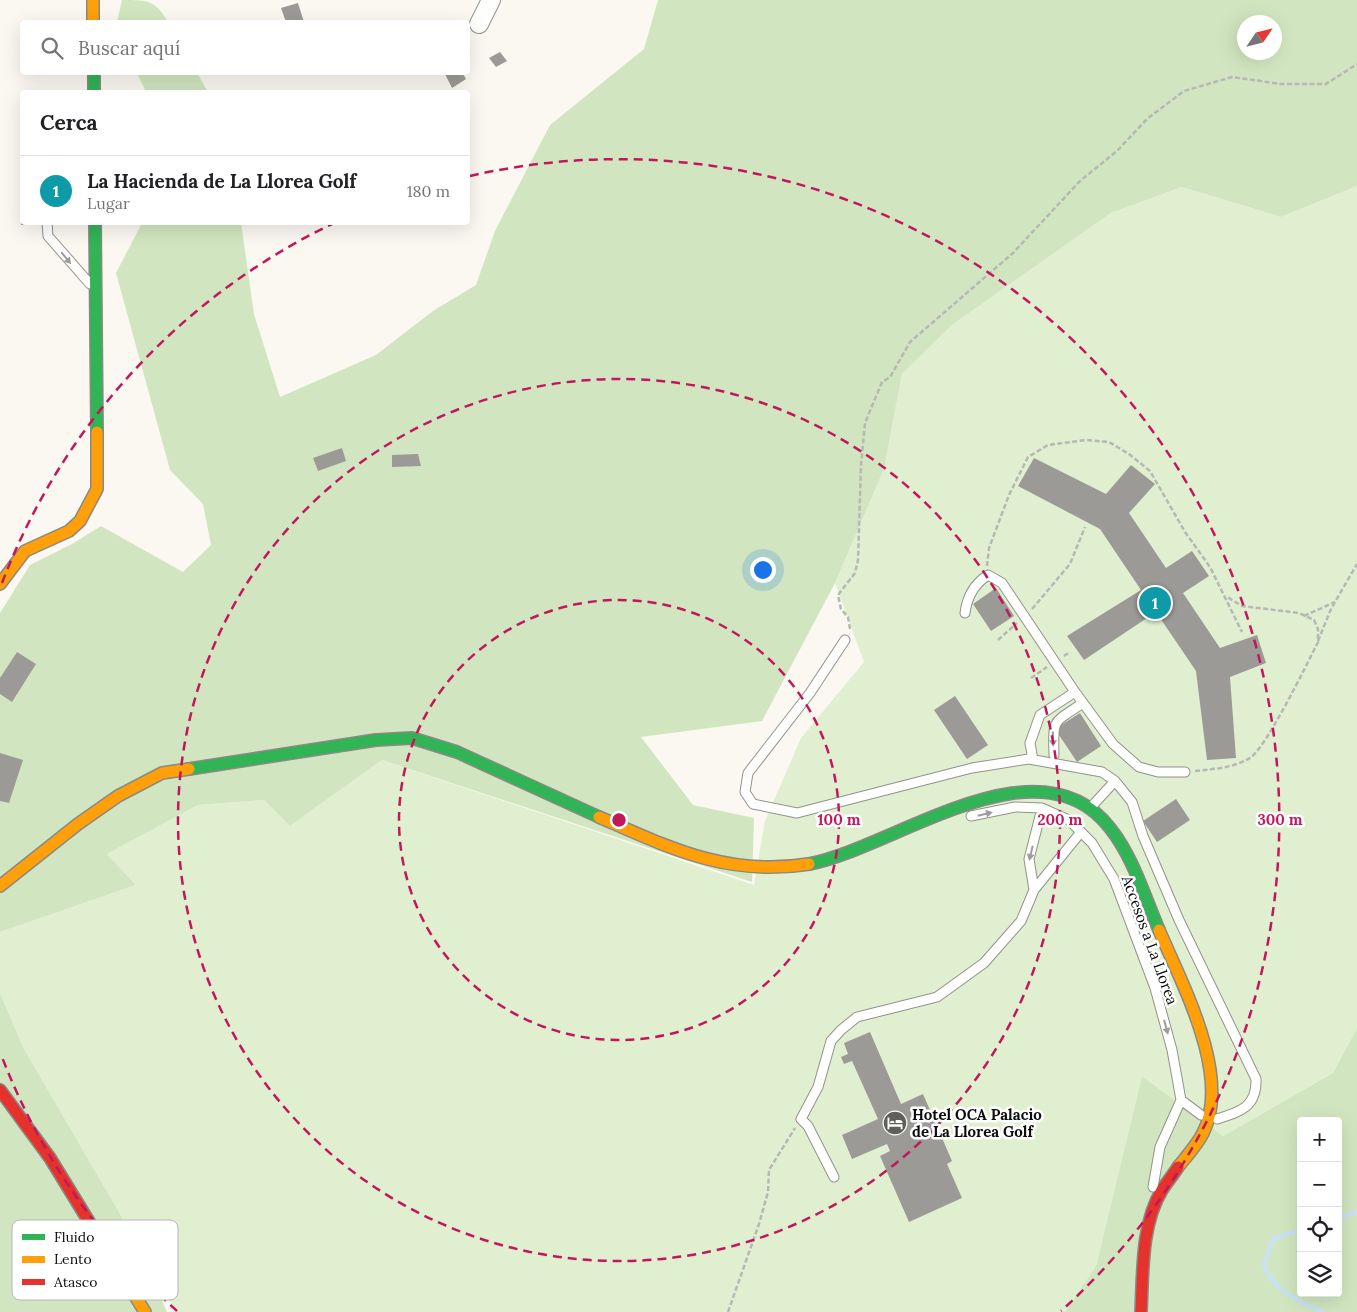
<!DOCTYPE html>
<html lang="es">
<head>
<meta charset="utf-8">
<style>
  body { margin:0; font-family:Lora,serif; background:#f2f2f2; color:#202124 }
  .controls { position:absolute; right:15px; bottom:15px; display:grid; overflow:hidden; border-radius:5px; box-shadow:0 5px 20px #0002 }
  .controls button { width:45px; height:45px; display:grid; place-items:center; padding:0; border:0; border-bottom:1px solid #e0e0e0; background:#fff; color:#202124; font:25px sans-serif }
  .compass { position:absolute; left:1237px; top:15px; width:45px; height:45px; border-radius:50%; background:#fff; box-shadow:0 5px 20px #0002; rotate:55deg }
  .you { position:absolute; left:762px; top:569px; width:18px; height:18px; margin:-12px; border:4px solid #fff; border-radius:50%; background:#1a73e8; box-shadow:0 0 0 8px #1a73e833 }
  .badge { display:grid; place-items:center; width:32px; height:32px; border-radius:50%; background:#7c3aed; color:#fff; font-size:16px; font-weight:700 }
  .pin { position:absolute; translate:-50% -50%; border:2px solid #fff; box-shadow:0 1px 5px #0006 }
  .list { margin:0; padding:0; list-style:none }
  h2 { display:flex; justify-content:space-between; align-items:center; height:65px; margin:0; padding:0 20px; font-size:21px }
  h2 small { font-size:16px; font-weight:400; color:#757577 }
  .list li { display:grid; grid-template-columns:32px 1fr auto; gap:15px; align-items:center; box-sizing:border-box; height:70px; padding:0 20px; border-top:1px solid #e0e0e0 }
  .list b { display:block; font-size:19px; white-space:nowrap }
  .list p { margin:0; font-size:16px; white-space:nowrap; color:#757577 }
  .list em { font-size:16px; font-style:normal; color:#757577 }
  .icon { flex:none; width:28px; height:28px; fill:none; stroke:currentColor; stroke-width:2; stroke-linecap:round; stroke-linejoin:round }
  .map { position:relative; flex:none; width:1357px; height:1312px; overflow:hidden }
  .search { position:absolute; background:#fff; box-shadow:0 5px 20px #0002; left:20px; top:20px; width:450px; height:55px; display:flex; align-items:center; gap:12px; box-sizing:border-box; padding:0 18px; border-radius:5px; color:#757577; font-size:19px }
  .panel { position:absolute; background:#fff; box-shadow:0 5px 20px #0002; left:20px; top:90px; width:450px; height:135px; border-radius:5px }
  .map>svg:first-child { display:block }
</style>
</head>
<body>
<div class="map">
<svg width="1357" height="1312" viewBox="0 0 1357 1312">
  <rect width="100%" height="100%" fill="#faf8f0"/>
  <!-- green -->
  <path fill="#e1efd1" d="M1357 186V1028L1333 1073 1223 1136 1142 1076 1096 1266 1065 1312H176L23 1047 0 993V932L136 885 107 854 198 805 264 800 290 826 382 760 754 885 765 821 801 738 864 662 835 583 884 469 902 374 952 325 1111 213 1182 187 1281 217Z"/>
  <!-- forest -->
  <path fill="#d1e6c0" fill-rule="evenodd" d="M122 0C148 0 155 0 168 22H117Z
    M658 0H1357V186L1281 217 1182 187 1111 213 952 325 902 374 884 469 835 583 762 721 641 737 693 805 754 818 752 882 382 760 290 826 264 800 198 805 107 854 136 885 0 932V613L30 565 72 544 101 526 183 572 211 545 203 504 170 470 116 273 142 223H241L254 314 280 397 376 355 433 311 476 285 495 231 550 125 644 49ZM1244 22H1274V52H1244Z
    M137 73H197L208 92H146Z
    M0 993 23 1047 139 1247 167 1312H0Z
    M1357 1028V1312H1065L1096 1266 1142 1076 1223 1136 1333 1073ZM1301 1121H1338V1293H1301Z"/>
  <g fill="none" stroke-linecap="round" stroke-linejoin="round">
    <!-- stream -->
    <path stroke="#c9e2f2" stroke-width="4.5" d="M1338 1218 1357 1212
      M1301 1230 1273 1239 1264 1266C1276 1293 1297 1300 1323 1312"/>
  </g>
  <!-- building -->
  <path fill="#9c9a96" d="M298 3 304 22H286L281 8Z
    M500 52 507 61 496 67 489 58Z
    M444 72H462L466 79 452 88Z
    M20 175H22V215H21Z
    M21 222H43V224L21 225Z
    M342 448 346 461 318 471 313 458Z
    M418 454 421 466 392 467V455Z
    M1034 458 1106 494 1131 465 1155 484 1129 513 1166 568 1192 551 1209 576 1183 593 1220 648 1257 635 1266 663 1230 677 1236 758 1207 760 1196 671 1156 612 1084 660 1067 636 1141 590 1100 529 1018 486Z
    M996 588 1014 616 991 631 973 604Z
    M17 652 36 664 12 702 0 694V678Z
    M955 696 988 745 967 759 934 710Z
    M1080 713 1101 746 1077 762 1055 729Z
    M0 753 23 760 9 803 0 801Z
    M1176 799 1190 820 1157 842 1143 821Z
    M870 1032 901 1104 923 1094 952 1161 947 1164 962 1198 909 1222 880 1156 890 1151 887 1144 852 1159 842 1135 878 1119 852 1061 844 1064 841 1057 848 1054 844 1043Z"/>
  <g fill="none" stroke-linecap="round" stroke-linejoin="round">
    <!-- lane casing -->
    <g stroke="#93928f" stroke-width="11">
      <path id="lane" d="M47 222 48 236 90 284
        M965 613C967 597 974 584 988 575L1002 583 1075 692 1113 744 1139 767 1158 772H1185
        M845 640 810 693 748 773 745 792 753 804 797 813 972 768 1029 759 1102 772 1115 781 1132 802 1143 836 1179 920 1256 1079C1257 1107 1240 1112 1217 1119
        M1054 755C1053 718 1052 724 1083 703
        M1033 760 1030 743 1040 715 1075 692
        M1093 805 1115 781
        M971 816 1015 807 1042 808 1069 820 1092 843 1114 879 1155 988 1172 1050 1181 1100 1160 1147 1153 1187
        M1034 890 1029 859 1040 816
        M1181 1100 1201 1115
        M834 1177 808 1126 801 1119 818 1087 831 1041 841 1030 857 1017 937 997 984 963 1021 921 1034 890 1081 832"/>
    </g>
    <!-- street casing -->
    <g stroke="#93928f" stroke-width="20">
      <path id="street" d="M479 24 491 0"/>
    </g>
    <!-- fast casing -->
    <g stroke="#8a8985" stroke-width="14">
      <path id="fast" d="M94 72V92
        M95 222 97 432
        M189 769 376 740 412 738 457 752 599 817
        M809 864C894 848 1038 735 1110 828 1133 857 1144 895 1159 930"/>
    </g>
    <!-- slow casing -->
    <g stroke="#8a8985" stroke-width="14">
      <path id="slow" d="M93 0V22
        M0 584 25 551 69 531 80 521 97 489V432
        M599 817C670 848 728 877 809 864
        M0 886 78 824 118 796 162 773 189 769
        M1159 930C1182 984 1232 1076 1203 1133 1197 1145 1186 1157 1178 1167
        M99 1238 145 1312"/>
    </g>
    <!-- jam casing -->
    <g stroke="#8a8985" stroke-width="14">
      <path id="jam" d="M0 1090 50 1158 99 1238
        M1141 1312C1143 1273 1141 1224 1162 1190 1167 1182 1173 1175 1178 1167"/>
    </g>
    <!-- path -->
    <path stroke="#b7b7b5" stroke-width="2.5" stroke-dasharray="5 2.5" stroke-linecap="butt" d="M987 566 989 548 1009 495 1028 457 1048 445 1086 440 1109 442 1129 454 1150 471 1185 532 1210 567 1242 632
      M1032 609 1070 564 1085 527
      M1304 616 1335 602
      M850 629 848 617 841 609 838 595 855 573 858 560 861 465 865 423 882 382 890 377 910 342 1013 253 1080 181 1117 151 1147 119 1184 91 1232 77 1281 84H1326L1357 64
      M998 640 1017 623
      M1318 641 1331 609 1357 564
      M1064 656 1070 652
      M1031 678 1047 667
      M1195 771C1214 769 1233 768 1250 758 1266 748 1307 664 1318 642V629L1314 620 1299 613 1242 606 1227 597
      M728 1312 759 1224 768 1192 769 1170 795 1128"/>
    <!-- lane -->
    <use href="#lane" stroke="#fefefd" stroke-width="9"/>
    <!-- street -->
    <use href="#street" stroke="#fefefd" stroke-width="18"/>
    <!-- fast -->
    <use href="#fast" stroke="#30b455" stroke-width="11"/>
    <!-- slow -->
    <use href="#slow" stroke="#ff9f0a" stroke-width="11"/>
    <!-- jam -->
    <use href="#jam" stroke="#e5322d" stroke-width="11"/>
  </g>
  <!-- one-way arrows -->
  <defs><path id="oneway-solid" d="M-6-.8H1V-3.2L6.5 0L1 3.2V.8H-6Z" transform="scale(1.25)"/></defs>
  <g fill="#9d9d9d">
    <use href="#oneway-solid" transform="translate(66 258) rotate(51)"/>
    <use href="#oneway-solid" transform="translate(1053 739) rotate(89)"/>
    <use href="#oneway-solid" transform="translate(985 814) rotate(-13)"/>
    <use href="#oneway-solid" transform="translate(1031 853) rotate(103)"/>
    <use href="#oneway-solid" transform="translate(1166 1027) rotate(75)"/>
  </g>
  <!-- distance rings -->
  <g fill="none" stroke="#c2185b" stroke-width="2.5" stroke-dasharray="9 6">
    <circle cx="619" cy="820" r="220"/>
    <circle cx="619" cy="820" r="441"/>
    <path d="M177 1311A661 661 0 0 1 2 1057M2 583A661 661 0 0 1 334 223M470 176A661 661 0 0 1 1061 1311"/>
  </g>
  <!-- icons -->
  <defs>
    <g id="hotel-disc" transform="scale(1.25)"><circle r="9.5" fill="#5f5f5c" stroke="#fff"/><path d="M-6-4.5h1.5V1H6V5H4.5V3h-9V5H-6ZM-4 0a1.8 1.8 0 1 1 3.6 0ZM.5 0V-2.5h3Q6-2.5 6 0Z" fill="#fff"/></g>
  </defs>
  <g fill-rule="evenodd">
    <use href="#hotel-disc" x="895" y="1123"/>
  </g>
  <g text-anchor="middle" dominant-baseline="central" stroke-width="5" stroke-linejoin="round" paint-order="stroke">
    <!-- street labels -->
    <g font-size="15" fill="#0c0c0c" stroke="#fff">
      <text transform="translate(1150 940) rotate(70)">Accesos a La Llorea</text>
    </g>
    <!-- poi labels -->
    <g font-size="15" font-weight="bold" fill="#0c0c0c" stroke="#fff" text-anchor="start">
      <text x="912" y="1114">Hotel OCA Palacio<tspan x="912" dy="17">de La Llorea Golf</tspan></text>
    </g>
  </g>
  <!-- legend -->
  <rect x="12" y="1220" width="166" height="80" rx="8" fill="#fff" stroke="#b6b6b6" stroke-width="1"/>
  <rect x="22" y="1234" width="23" height="6" fill="#30b455"/>
  <rect x="22" y="1256" width="23" height="7" fill="#ff9f0a"/>
  <rect x="22" y="1279" width="23" height="6" fill="#e5322d"/>
  <g font-size="14" fill="#0c0c0c">
    <text x="54" y="1242">Fluido</text>
    <text x="54" y="1264">Lento</text>
    <text x="54" y="1287">Atasco</text>
  </g>
  <circle cx="619" cy="820" r="8" fill="#c2185b" stroke="#fff" stroke-width="2.5"/>
  <g font-size="15" text-anchor="middle" font-weight="bold" fill="#c2185b" stroke="#fff" stroke-width="5" stroke-linejoin="round" paint-order="stroke">
    <text x="839" y="825">100 m</text>
    <text x="1060" y="825">200 m</text>
    <text x="1280" y="825">300 m</text>
  </g>
</svg>
<div class="controls">
<button>+</button>
<button>−</button>
<button><svg class="icon" aria-label="locate" viewBox="0 0 24 24"><circle cx="12" cy="12" r="6"/><path d="M12 2v4M12 18v4M2 12h4M18 12h4"/></svg></button>
<button><svg class="icon" aria-label="layers" viewBox="0 0 24 24"><path d="M12 4l9 5-9 5-9-5zM3 14l9 5 9-5"/></svg></button>
</div>
<svg class="compass" viewBox="-18 -18 36 36"><path d="M0-13l5 13h-10z" fill="#e53935"/><path d="M0 13l5-13h-10z" fill="#757577"/></svg>
<div class="you"></div>
<div class="pin badge" style="left:1155px;top:603px;background:#0f9aa8">1</div>
<div class="search"><svg class="icon" aria-label="search" viewBox="0 0 24 24"><circle cx="10" cy="10" r="6"/><path d="M15 15l6 6"/></svg>Buscar aquí</div>
<section class="panel">
<h2>Cerca<small></small></h2>
<ul class="list">
<li><span class="badge" style="background:#0f9aa8">1</span><div><b>La Hacienda de La Llorea Golf</b><p>Lugar</p></div><em>180 m</em></li>
</ul>
</section>
</div>
</body>
</html>
